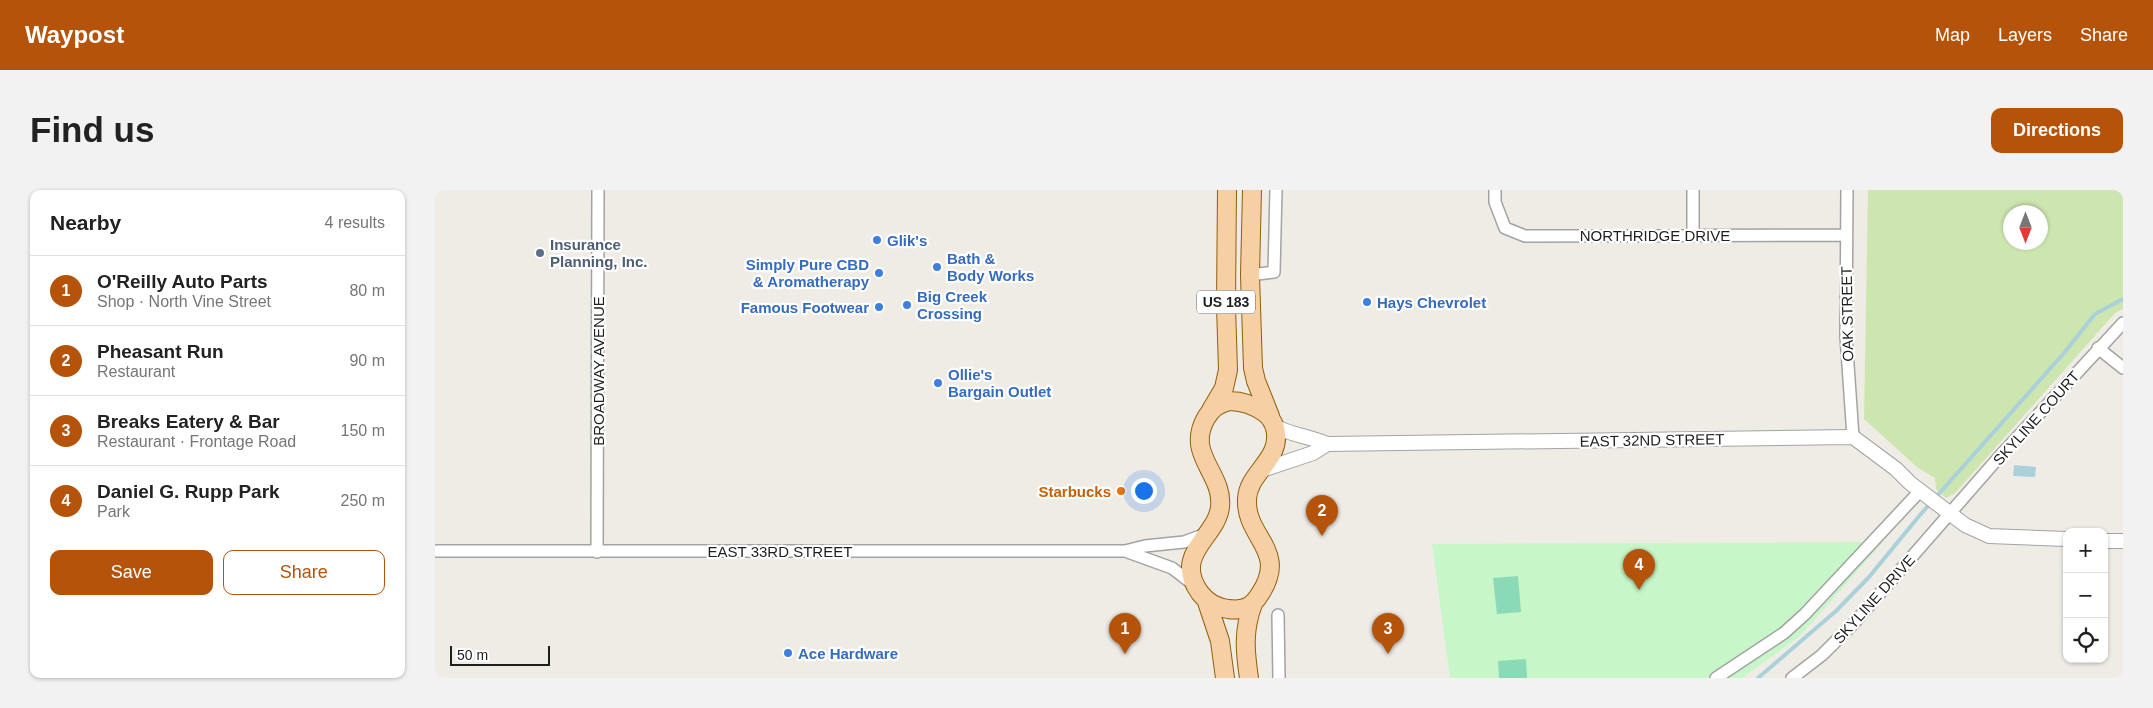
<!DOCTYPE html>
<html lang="en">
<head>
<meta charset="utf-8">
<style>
  body { margin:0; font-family:Arial,sans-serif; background:#f2f2f2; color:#222 }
  .controls { position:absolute; right:15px; bottom:15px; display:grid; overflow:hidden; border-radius:10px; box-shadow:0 1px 4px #0004 }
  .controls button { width:45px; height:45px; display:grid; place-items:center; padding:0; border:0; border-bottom:1px solid #e0e0e0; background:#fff; color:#222; font:25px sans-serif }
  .compass { position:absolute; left:1568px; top:15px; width:45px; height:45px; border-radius:50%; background:#fff; box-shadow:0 1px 4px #0004; rotate:180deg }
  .scale { position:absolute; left:15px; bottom:12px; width:100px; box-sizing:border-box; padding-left:5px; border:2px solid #1f1f1f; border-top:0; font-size:14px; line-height:18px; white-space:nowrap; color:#1f1f1f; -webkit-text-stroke:4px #fff; paint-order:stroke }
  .you { position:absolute; left:708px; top:300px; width:18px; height:18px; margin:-12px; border:4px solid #fff; border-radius:50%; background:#1a73e8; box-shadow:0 0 0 8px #1a73e833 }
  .badge { display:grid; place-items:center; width:32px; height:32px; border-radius:50%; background:#b45309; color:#fff; font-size:16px; font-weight:700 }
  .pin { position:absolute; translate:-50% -41px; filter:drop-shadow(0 1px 2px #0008) }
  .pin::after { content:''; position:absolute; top:26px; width:18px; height:15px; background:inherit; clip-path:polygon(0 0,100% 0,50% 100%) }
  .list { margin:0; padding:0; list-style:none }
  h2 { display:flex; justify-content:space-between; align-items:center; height:65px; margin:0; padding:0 20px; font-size:21px }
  h2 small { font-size:16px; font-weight:400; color:#767676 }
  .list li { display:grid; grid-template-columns:32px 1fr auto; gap:15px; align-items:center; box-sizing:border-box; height:70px; padding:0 20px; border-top:1px solid #e0e0e0 }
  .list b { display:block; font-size:19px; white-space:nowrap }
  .list p { margin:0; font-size:16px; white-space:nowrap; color:#767676 }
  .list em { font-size:16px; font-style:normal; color:#767676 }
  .actions { display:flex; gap:10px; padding:15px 20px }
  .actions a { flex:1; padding:11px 0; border:1px solid #b45309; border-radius:10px; text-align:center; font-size:18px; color:#b45309 }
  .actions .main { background:#b45309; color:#fff }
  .icon { flex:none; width:28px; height:28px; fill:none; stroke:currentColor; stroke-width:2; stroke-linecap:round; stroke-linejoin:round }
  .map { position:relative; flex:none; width:1688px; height:488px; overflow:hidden; border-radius:10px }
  header { display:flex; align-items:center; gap:30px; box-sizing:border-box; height:70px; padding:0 25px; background:#b45309; color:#fff }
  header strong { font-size:24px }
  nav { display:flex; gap:28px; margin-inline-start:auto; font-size:18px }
  .intro { display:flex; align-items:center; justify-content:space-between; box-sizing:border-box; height:120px; padding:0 30px }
  h1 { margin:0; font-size:35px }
  .button { padding:12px 22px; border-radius:10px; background:#b45309; color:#fff; font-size:18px; font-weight:700 }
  main { display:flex; gap:30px; padding:0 30px }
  aside { flex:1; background:#fff; border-radius:10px; box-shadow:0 1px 4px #0004 }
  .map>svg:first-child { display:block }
</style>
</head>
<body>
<header>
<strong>Waypost</strong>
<nav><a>Map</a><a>Layers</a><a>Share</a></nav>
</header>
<div class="intro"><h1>Find us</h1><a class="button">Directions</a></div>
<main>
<aside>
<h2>Nearby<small>4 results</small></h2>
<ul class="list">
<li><span class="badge">1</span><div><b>O'Reilly Auto Parts</b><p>Shop · North Vine Street</p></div><em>80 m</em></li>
<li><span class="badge">2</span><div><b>Pheasant Run</b><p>Restaurant</p></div><em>90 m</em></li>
<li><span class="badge">3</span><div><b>Breaks Eatery &amp; Bar</b><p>Restaurant · Frontage Road</p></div><em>150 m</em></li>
<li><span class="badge">4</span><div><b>Daniel G. Rupp Park</b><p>Park</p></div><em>250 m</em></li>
</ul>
<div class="actions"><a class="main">Save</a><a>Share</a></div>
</aside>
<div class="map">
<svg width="1688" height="488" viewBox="0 0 1688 488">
  <rect width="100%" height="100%" fill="#efece6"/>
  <!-- grass -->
  <path fill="#cde6b0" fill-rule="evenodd" d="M1433 0H1688V119L1680 123 1520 303 1511 308 1501 299 1500 288 1483 278 1429 229ZM1576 22H1606V52H1576Z"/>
  <!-- park -->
  <path fill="#c7f6c9" d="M1448 352 1365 446 1307 488H1015L997 354Z"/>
  <!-- pitch -->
  <path fill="#8ad9b7" d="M1083 386 1086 422 1062 424 1058 388Z
    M1091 469 1092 488H1064L1063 471Z"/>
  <!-- water -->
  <path fill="#aad1da" d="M1579 275 1601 277 1600 287 1578 286Z"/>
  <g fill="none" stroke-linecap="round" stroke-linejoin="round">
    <!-- stream -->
    <path stroke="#aad1da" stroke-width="4" d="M1323 488 1401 421 1434 387 1485 325 1629 163 1660 124 1688 109"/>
    <!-- minor casing -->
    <g stroke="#a3a3a3" stroke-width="14">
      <path id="minor" d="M1060 0V12L1070 38 1090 46 1411 45
        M1412 0 1411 146 1418 247
        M1258 45V0
        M815 85 839 82 841 0
        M1663 158 1688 178
        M0 361H690L710 356 749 352 771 344
        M690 361 737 378 759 395
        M162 362 163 0
        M843 425 844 488
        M1281 488 1349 443 1370 424 1485 301
        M1357 488 1387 465 1419 433 1565 266 1688 133"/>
    </g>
    <!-- tertiary casing -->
    <g stroke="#a3a3a3" stroke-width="16">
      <path id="tertiary" d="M839 236C856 245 874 246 892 254L1418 247 1461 279 1475 293 1530 335 1554 346 1632 349
        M827 280 878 263 892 254
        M1669 351H1688"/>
    </g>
    <!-- primary casing -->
    <g stroke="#915e0a" stroke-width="20">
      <path id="primary" d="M817 0 815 85 818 178 821 191 835 226
        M794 211C807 211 819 215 830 223 835 227 838 231 840 238 848 269 813 282 812 309 810 348 854 360 825 404 817 417 809 421 793 419 781 417 773 413 765 403 737 364 782 347 785 317 789 283 750 265 771 228 777 218 783 214 794 211Z
        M776 220 789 198 793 180 791 116 792 0
        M772 412 785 451 790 488
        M814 488C810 461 808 440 818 414"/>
    </g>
    <!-- minor -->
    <use href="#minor" stroke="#fff" stroke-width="11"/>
    <!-- tertiary -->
    <use href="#tertiary" stroke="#fff" stroke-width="14"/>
    <!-- primary -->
    <use href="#primary" stroke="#f6cfa5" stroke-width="18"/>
  </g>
  <!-- markers -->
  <g fill="#3f7fe0" stroke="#fff" stroke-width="2">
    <circle cx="442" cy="50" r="5"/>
    <circle cx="502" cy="77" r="5"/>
    <circle cx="444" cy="83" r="5"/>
    <circle cx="932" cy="112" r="5"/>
    <circle cx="472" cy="115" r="5"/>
    <circle cx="444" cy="117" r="5"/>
    <circle cx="503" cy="193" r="5"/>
    <circle cx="353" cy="463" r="5"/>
  </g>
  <circle fill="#5c6f8a" stroke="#fff" stroke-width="2" cx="105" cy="63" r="5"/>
  <circle fill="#e8710a" stroke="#fff" stroke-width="2" cx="686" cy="301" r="5"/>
  <g text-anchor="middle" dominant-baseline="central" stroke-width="4.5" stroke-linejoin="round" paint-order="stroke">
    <!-- shield labels -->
    <rect fill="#fff" stroke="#626262" stroke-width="1" x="762" y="100.5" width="58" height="23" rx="4"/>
    <g font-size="14" font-weight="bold" fill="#1f1f1f">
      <text x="791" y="112">US 183</text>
    </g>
    <!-- street labels -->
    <g font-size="15" fill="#1f1f1f" stroke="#fff">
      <text x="1220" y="45">NORTHRIDGE DRIVE</text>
      <text transform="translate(1412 124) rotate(-91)">OAK STREET</text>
      <text transform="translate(163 181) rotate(-90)">BROADWAY AVENUE</text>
      <text transform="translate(1601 228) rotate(-48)">SKYLINE COURT</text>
      <text transform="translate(1217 250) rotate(-1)">EAST 32ND STREET</text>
      <text x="345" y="361">EAST 33RD STREET</text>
      <text transform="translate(1439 409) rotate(-48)">SKYLINE DRIVE</text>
    </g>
    <!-- shop labels -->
    <g font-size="15" font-weight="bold" fill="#366cbe" stroke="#fff" text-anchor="start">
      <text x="452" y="50">Glik's</text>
      <text x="512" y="68">Bath &amp;<tspan x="512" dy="17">Body Works</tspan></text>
      <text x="434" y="74" text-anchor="end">Simply Pure CBD<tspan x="434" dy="17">&amp; Aromatherapy</tspan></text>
      <text x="482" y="106">Big Creek<tspan x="482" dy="17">Crossing</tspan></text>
      <text x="942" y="112">Hays Chevrolet</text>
      <text x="434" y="117" text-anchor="end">Famous Footwear</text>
      <text x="513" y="184">Ollie's<tspan x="513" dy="17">Bargain Outlet</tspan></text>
      <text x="363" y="463">Ace Hardware</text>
    </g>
    <!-- service labels -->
    <g font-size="15" font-weight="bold" fill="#4e5e75" stroke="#fff" text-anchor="start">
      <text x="115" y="54">Insurance<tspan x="115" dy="17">Planning, Inc.</tspan></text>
    </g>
    <!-- food labels -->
    <g font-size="15" font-weight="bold" fill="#c56008" stroke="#fff" text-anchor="end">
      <text x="676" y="301">Starbucks</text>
    </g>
  </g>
</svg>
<div class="controls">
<button>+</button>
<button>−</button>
<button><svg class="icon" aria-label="locate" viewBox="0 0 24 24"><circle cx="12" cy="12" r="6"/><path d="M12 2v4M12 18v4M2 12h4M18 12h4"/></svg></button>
</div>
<svg class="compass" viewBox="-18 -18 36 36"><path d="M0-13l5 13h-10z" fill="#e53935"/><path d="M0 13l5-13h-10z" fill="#767676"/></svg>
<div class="scale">50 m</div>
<div class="you"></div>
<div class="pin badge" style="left:690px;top:464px">1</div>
<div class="pin badge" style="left:887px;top:346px">2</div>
<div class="pin badge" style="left:953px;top:464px">3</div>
<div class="pin badge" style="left:1204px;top:400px">4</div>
</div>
</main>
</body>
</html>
